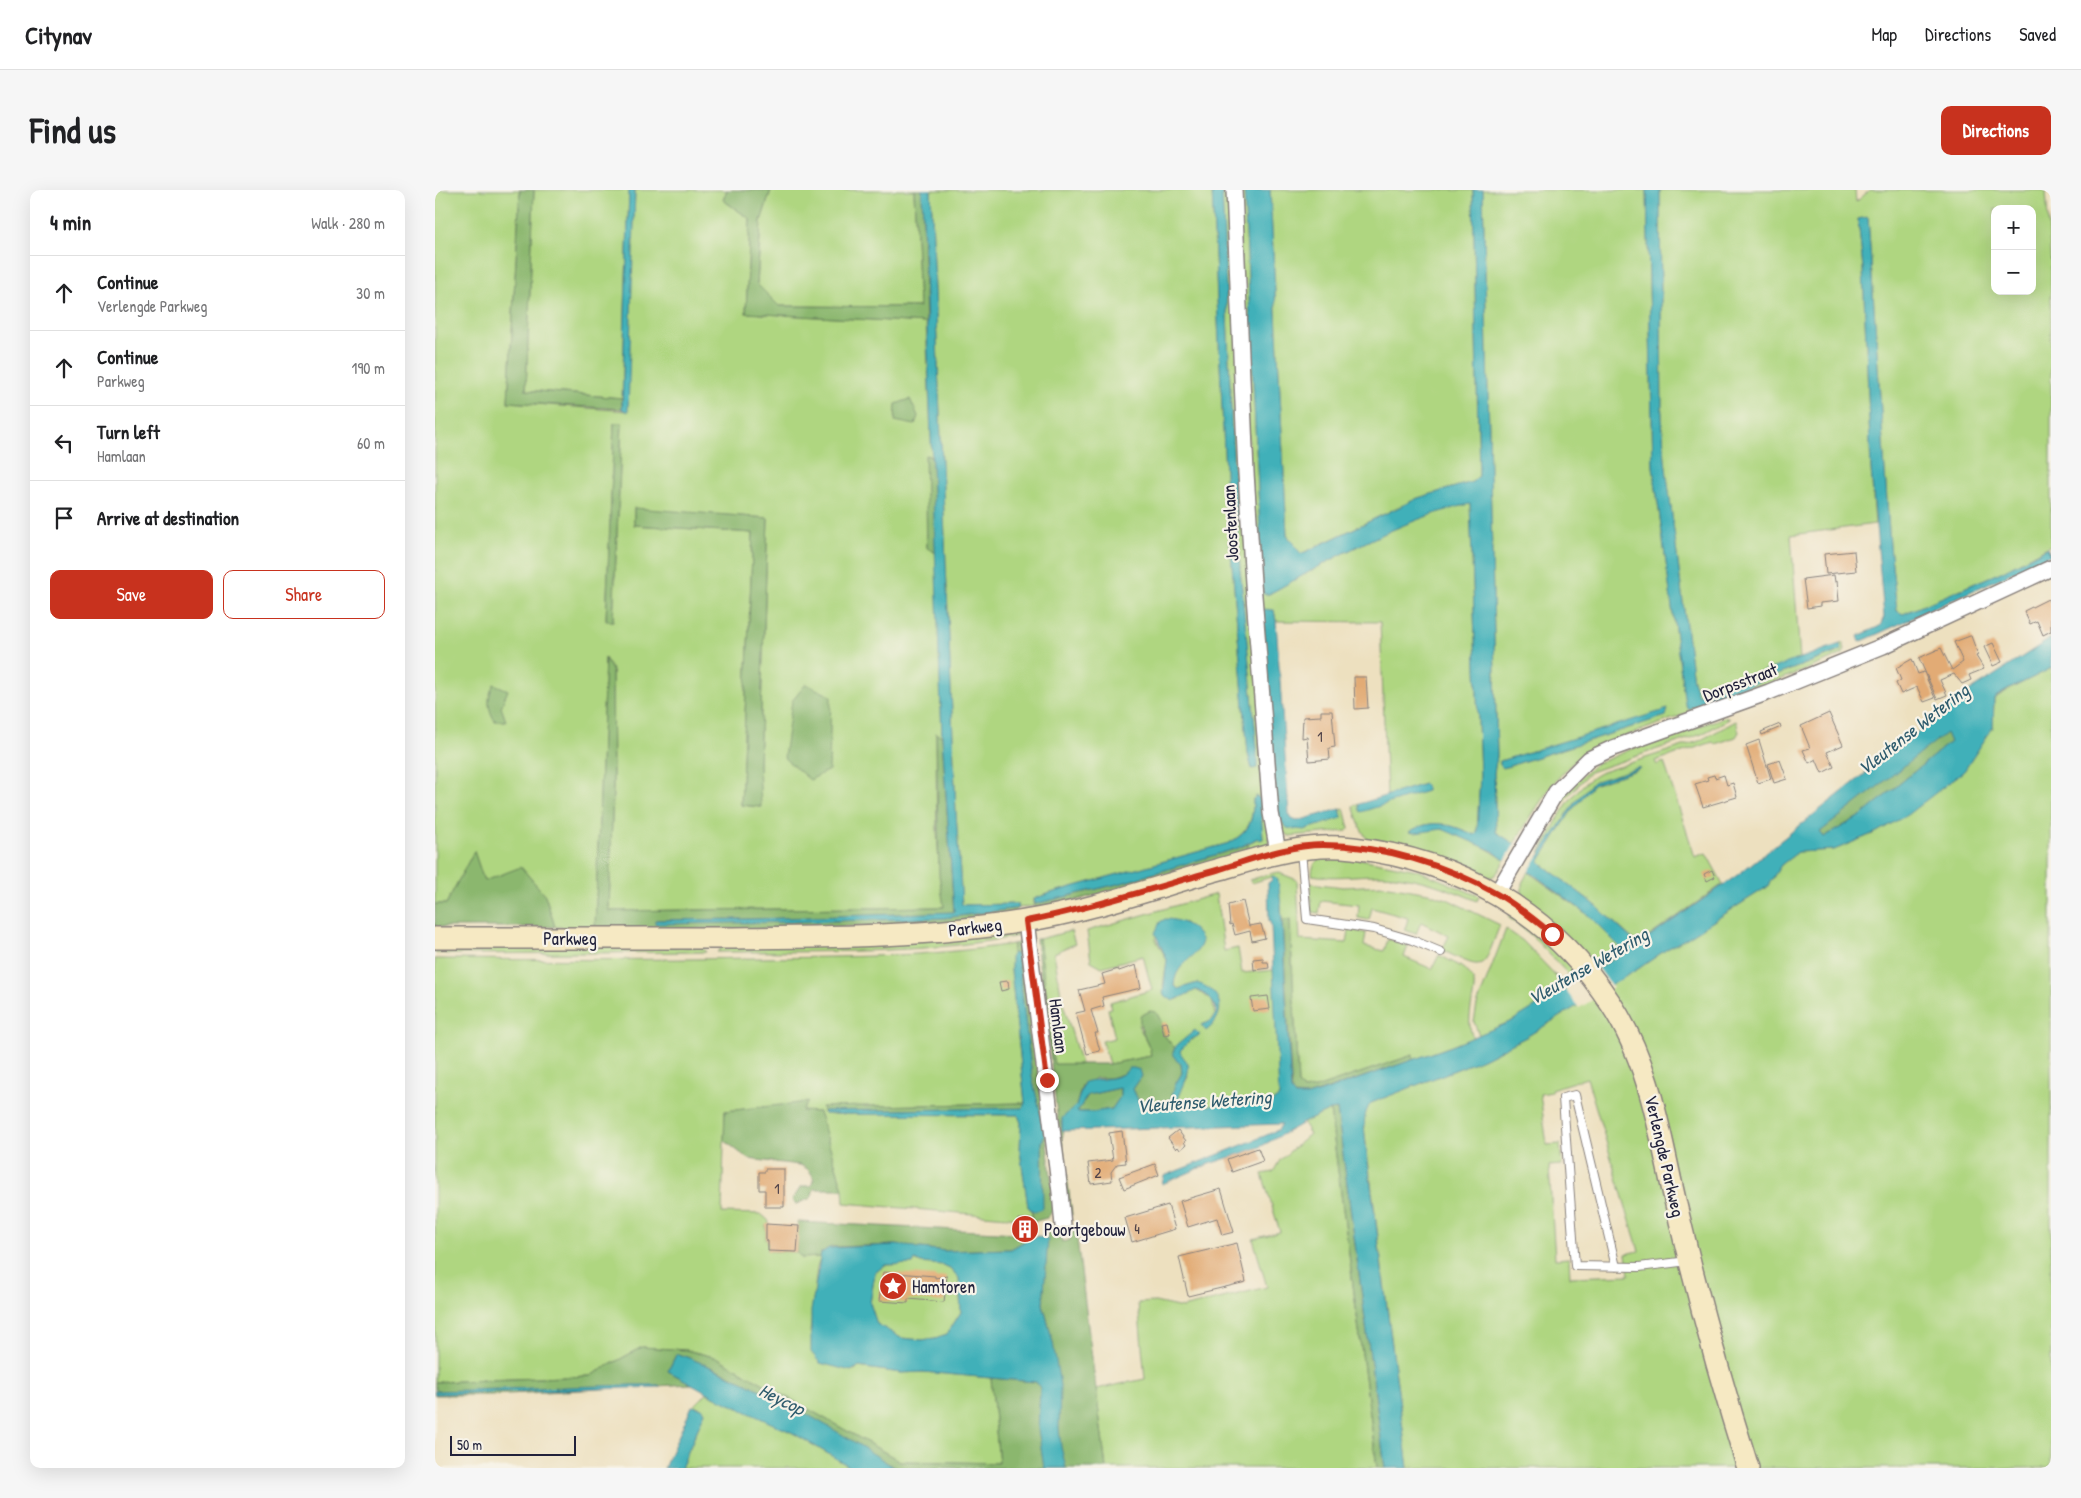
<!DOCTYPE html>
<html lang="en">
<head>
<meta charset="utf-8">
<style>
  body { margin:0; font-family:"Patrick Hand",sans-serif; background:#f6f6f6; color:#202124 }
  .controls { position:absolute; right:15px; top:15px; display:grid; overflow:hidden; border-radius:10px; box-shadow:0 5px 20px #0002 }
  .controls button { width:45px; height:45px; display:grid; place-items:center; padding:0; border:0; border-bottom:1px solid #e0e0e0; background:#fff; color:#202124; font:25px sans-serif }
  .scale { position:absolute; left:15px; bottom:12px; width:126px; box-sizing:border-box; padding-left:5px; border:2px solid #22223b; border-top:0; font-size:14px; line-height:18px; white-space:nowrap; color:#22223b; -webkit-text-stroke:4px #f7f3e8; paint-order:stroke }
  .stop { position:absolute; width:15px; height:15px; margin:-11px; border:4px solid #c8321e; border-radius:50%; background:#fff }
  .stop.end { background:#c8321e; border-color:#fff; box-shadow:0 1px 5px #0008 }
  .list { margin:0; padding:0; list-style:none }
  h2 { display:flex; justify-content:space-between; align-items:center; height:65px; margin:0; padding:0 20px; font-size:21px }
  h2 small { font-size:16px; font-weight:400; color:#757577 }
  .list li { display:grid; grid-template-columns:32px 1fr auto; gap:15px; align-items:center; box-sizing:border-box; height:75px; padding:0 20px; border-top:1px solid #e0e0e0 }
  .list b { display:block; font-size:19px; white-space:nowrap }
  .list p { margin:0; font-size:16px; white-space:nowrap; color:#757577 }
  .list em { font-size:16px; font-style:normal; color:#757577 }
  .actions { display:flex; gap:10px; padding:15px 20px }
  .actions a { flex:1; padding:11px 0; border:1px solid #c8321e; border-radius:10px; text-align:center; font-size:18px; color:#c8321e }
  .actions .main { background:#c8321e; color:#fff }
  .icon { flex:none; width:28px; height:28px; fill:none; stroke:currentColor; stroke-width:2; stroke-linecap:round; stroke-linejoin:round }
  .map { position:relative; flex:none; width:1616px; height:1278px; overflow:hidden; border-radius:10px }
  header { display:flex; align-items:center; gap:30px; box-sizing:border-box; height:70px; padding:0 25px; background:#fff; border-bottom:1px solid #e0e0e0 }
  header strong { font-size:24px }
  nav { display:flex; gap:28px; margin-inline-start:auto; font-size:18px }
  .intro { display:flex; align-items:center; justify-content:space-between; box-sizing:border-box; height:120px; padding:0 30px }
  h1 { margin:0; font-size:35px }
  .button { padding:12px 22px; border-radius:10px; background:#c8321e; color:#fff; font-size:18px; font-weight:700 }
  main { display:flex; gap:30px; padding:0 30px }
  aside { flex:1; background:#fff; border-radius:10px; box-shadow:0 5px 20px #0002 }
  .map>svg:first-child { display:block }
</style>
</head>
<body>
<header>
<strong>Citynav</strong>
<nav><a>Map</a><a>Directions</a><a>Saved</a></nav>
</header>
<div class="intro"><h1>Find us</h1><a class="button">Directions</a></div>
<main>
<aside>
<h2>4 min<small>Walk · 280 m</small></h2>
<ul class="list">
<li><svg class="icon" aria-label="ahead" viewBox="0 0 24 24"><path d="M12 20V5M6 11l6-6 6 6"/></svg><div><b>Continue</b><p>Verlengde Parkweg</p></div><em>30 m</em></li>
<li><svg class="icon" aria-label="ahead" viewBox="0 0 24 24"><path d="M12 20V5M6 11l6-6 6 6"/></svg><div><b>Continue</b><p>Parkweg</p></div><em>190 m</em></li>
<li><svg class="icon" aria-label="left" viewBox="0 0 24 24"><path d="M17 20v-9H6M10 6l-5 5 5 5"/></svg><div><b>Turn left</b><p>Hamlaan</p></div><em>60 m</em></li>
<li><svg class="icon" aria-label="arrive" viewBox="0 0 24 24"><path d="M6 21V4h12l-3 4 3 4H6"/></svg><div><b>Arrive at destination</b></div></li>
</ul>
<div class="actions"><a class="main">Save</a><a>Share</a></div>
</aside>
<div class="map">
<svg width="1616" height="1278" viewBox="0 0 1616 1278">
  <rect width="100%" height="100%" fill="#f7f3e8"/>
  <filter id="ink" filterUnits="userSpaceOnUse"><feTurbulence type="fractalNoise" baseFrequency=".02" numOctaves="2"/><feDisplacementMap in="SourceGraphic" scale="10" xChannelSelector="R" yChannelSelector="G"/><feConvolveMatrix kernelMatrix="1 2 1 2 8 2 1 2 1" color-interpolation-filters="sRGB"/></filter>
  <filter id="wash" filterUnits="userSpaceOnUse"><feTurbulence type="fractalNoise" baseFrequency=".0096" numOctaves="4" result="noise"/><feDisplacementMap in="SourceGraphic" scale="20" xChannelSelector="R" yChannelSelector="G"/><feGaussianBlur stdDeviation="1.12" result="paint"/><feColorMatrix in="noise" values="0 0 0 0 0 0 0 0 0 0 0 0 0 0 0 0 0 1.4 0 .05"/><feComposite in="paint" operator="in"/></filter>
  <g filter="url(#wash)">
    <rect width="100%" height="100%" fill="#ede0bf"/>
    <!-- green -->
    <path fill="#afd680" stroke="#687c5e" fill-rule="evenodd" d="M0 0H85L73 212 192 221 200 0H292L288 10 315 29 311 123 491 133 497 267 491 265 492 357 501 363 507 546 501 543C502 601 499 660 510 717L174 721 178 597 177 480 170 469 160 738 120 737 110 705 49 691 39 662 11 714H0ZM179 233 187 234 178 431 171 430ZM199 319 333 328 324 575 325 617 306 615 318 343 199 335Z
      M99 0H194L187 208 91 200Z
      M336 0H479L484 117 344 116 322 95 326 31Z
      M496 0H777L791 304 813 564 817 579 822 558 805 379 797 245 787 0H795L834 653 832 655 814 662 813 654 823 648 828 649 818 609C818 632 814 641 794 653L612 704 599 709V716L584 718 582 714 527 715 521 623Z
      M802 0H809L828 403 834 404C898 369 963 330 1035 313L1045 585 1042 643 1040 645C1017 635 998 627 974 642 982 645 995 638 1005 639 1021 639 1056 661 1070 670 1064 679 1062 689 1049 688L933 651 925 637 918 616 924 614 923 616 989 594 952 606 945 432 841 431 839 420 848 635 907 626 905 619 909 618 914 638 912 641 854 646 845 641 820 384Z
      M835 0H1038L1044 286 1037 292 983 308 865 364 852 345Z
      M1048 0H1212L1218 276 1250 513 1253 518 1406 461 1405 454 1408 453 1410 459 1408 464 1373 479 1153 560C1120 584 1100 620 1079 654L1061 642 1059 583 1062 565ZM1199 530H1202L1203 535 1068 578 1065 575V571Z
      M1225 0H1420L1421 12 1435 0H1611L1616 78V355L1566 382 1468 424 1462 421 1455 356 1433 27 1423 29 1428 78 1436 279 1440 334 1356 345 1365 469 1263 506 1258 491 1230 270 1227 230ZM1560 19H1597V101H1560Z
      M1616 478V1278H973L928 930 932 918 936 913 1048 869 1091 847 1203 779 1232 759 1252 748 1332 697 1346 675 1363 662 1399 660 1442 642 1471 625 1529 581 1558 537 1559 509C1576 497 1597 489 1616 478ZM1152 888 1204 1061 1191 1064 1194 1085 1135 1087 1134 1068 1120 1069 1114 976 1127 975 1125 954 1112 955 1105 904 1117 902 1116 899Z
      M1290 527 1294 529 1267 544 1155 582 1121 619 1117 626 1115 636 1100 660 1098 658 1122 614 1137 595 1159 575 1194 560Z
      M1301 531 1304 542 1301 547 1280 554 1278 552 1220 571 1222 575 1229 572 1260 667 1271 663 1288 694 1203 754 1158 713 1104 672 1137 620 1158 595 1204 579 1158 592 1140 612 1105 666H1103C1121 635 1132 600 1167 582L1264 551Z
      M900 664 982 680 1044 706 1042 711C1010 697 977 685 942 685 920 685 899 689 877 685 877 670 887 667 900 664Z
      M842 682 862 690 865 750 912 753 914 740 931 743 929 756 949 761 953 749 973 756 969 767 997 779 1004 765C1015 771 1030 777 1037 787 1045 798 1028 826 1038 848L978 870V865L881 898 868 900 863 894 855 730H847L846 715 839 686 817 693 814 690Z
      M1093 682 1153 725 1188 760V763L1163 778 1155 768 1152 769 1085 706 1087 703V693Z
      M875 693 908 697 948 695 993 703 1012 709 1065 735C1047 780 1053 783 1007 760L1014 746 986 732 981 744 970 740 973 728 937 718 934 730 923 728 924 715 886 711 884 723 877 722Z
      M781 704 789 761 803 758 807 783 839 780 845 903 844 907 837 912 746 918 741 916 747 897 753 887 744 861 755 850 764 845 760 840 740 859 729 845 703 835 715 858 716 866 674 874 667 851 680 848 673 819 677 818 675 812 717 800 708 766 667 777 656 771 652 741ZM749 732 753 736 756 765C748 772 738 783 739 794L743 799 762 793C788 813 792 814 771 841L780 825 777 810 761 800 749 804 742 810 728 796 732 770 720 748Z
      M1075 723 1140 779 1134 785 1096 745 1073 727Z
      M1071 739 1088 751 1123 788 1121 789 1130 799 1077 831 1044 845 1039 832 1042 815Z
      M636 741 640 754 619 763 627 810 646 874 619 875 609 813 612 812 604 749Z
      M579 742 583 746C484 765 382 761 282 762L288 756Z
      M578 754 576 780 590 913 388 917 389 924 583 925 586 933 585 961 593 1017 597 1021 596 1029 409 1013 408 999 384 922H366L372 913 290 921 287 1023 326 1024 334 1031V1034L331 1035V1050L333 1051V1061L362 1062 366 1068 386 1067 382 1077 375 1142 385 1173 420 1180 423 1177 466 1183 488 1182 556 1188 564 1273 465 1271 283 1168 251 1160 207 1157 155 1186 0 1192V769C108 770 217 770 325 768 410 767 494 767 578 754Z
      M0 756 267 757 271 762 16 764 0 763Z
      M895 920 942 1278H671L661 1199 710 1189 703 1113 720 1112 747 1118 832 1097 818 1049 845 1042 827 984 838 982 845 970 875 944 868 933Z
      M480 1070 486 1073 508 1075 515 1078 524 1088 526 1122 512 1144 500 1148 487 1150 466 1148 442 1134 435 1113 440 1083 450 1075 478 1074Z
      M272 1203 358 1243 417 1278H246L270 1222 267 1218 259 1216Z"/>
    <!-- forest -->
    <path fill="#8bb76e" stroke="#566c54" d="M85 0H99L91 200 187 208V219L73 212Z
      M292 0H336L326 31 322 94 344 116 484 117 479 0H487L491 133 311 123 315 29 288 10Z
      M475 209 483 226 480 235 460 231 461 214Z
      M179 233H187L178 431H171Z
      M490 265 497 267 501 363 492 358Z
      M199 318 333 328 324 575 326 617 306 615 318 343 199 335Z
      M170 468 177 480 178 597 174 721 509 717 504 685 501 543 507 546 519 723 320 729 221 730 356 732 509 728 584 718 578 725 522 733 320 739 160 738Z
      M59 494 73 500 66 517 71 531H60C52 518 52 507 59 494Z
      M371 494 396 506 394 580 375 590 349 568 357 511Z
      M1511 542 1515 552 1427 625 1389 647 1385 642Z
      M813 654 814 662 600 722V714L687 693 803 658Z
      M39 661 49 691 86 677 110 705 120 737H0V714H11Z
      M847 730H855L863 894 868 900 881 898 978 865V870L872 906 857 905Z
      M601 749H604L612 812 609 813 619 874H674L716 866C715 851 703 841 705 826L715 821 721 822 726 831 729 845 740 859 738 862 746 874 747 883 740 895 735 913 729 918H717L705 914 698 899 707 886 691 883 675 888H661L647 895 641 916 626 932 627 940H629L627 949 637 1025 634 1024Z
      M587 752 620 1018 612 1028 597 1032V1021L600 1022 607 978V952L609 943 597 887 583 770 582 764 577 763 578 754Z
      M685 898V907L677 919 657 922H642L653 905Z
      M373 912 367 921 384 922 408 999H379L376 1008 361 1014 357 1010 367 996H376L379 989C376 982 373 978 365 975L313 969 289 950 290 921Z
      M590 913 588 918 586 919 389 921 388 923 387 917Z
      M902 919 950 1278H942L895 920Z
      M363 1032 583 1043H596L595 1048 576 1059 510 1061 486 1058 481 1059 461 1055 429 1056 396 1057 386 1063V1067L366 1068 362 1062Z
      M613 1039 623 1042 628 1052 635 1050V1044L641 1041 671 1278H460L348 1212 291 1183 244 1164 241 1165 233 1181 257 1194 55 1205H0V1192L155 1186 207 1157 251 1160 283 1168 465 1271 564 1273 556 1188 601 1192 618 1153 608 1114Z"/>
    <!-- water -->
    <path fill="#3fb0b9" stroke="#30697a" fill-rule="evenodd" d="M194 0H200L193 222 187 219Z
      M487 0H496L521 623 527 715 582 714 584 718 509 728 356 732 220 734V730L320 729 519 722 507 546Z
      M777 0H787L797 245 805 379 822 558V578L817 579 813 564 791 304Z
      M809 0H835L852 345 866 364 983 308 1037 292 1044 286 1038 0H1048L1062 565 1059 583 1061 642 1097 665 1104 666 1140 612 1158 592 1205 577 1204 579 1158 595 1137 620 1104 672 1158 713 1201 753H1206L1301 686 1532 503 1616 448V478C1597 489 1577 496 1559 508L1558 537 1529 581 1472 625 1442 642 1399 660 1363 662 1346 675 1332 697 1252 748 1232 759 1203 779 1091 847 1048 869 936 913C926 926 930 941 931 957L973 1278H950L902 919 895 920 868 933 823 958 774 974 727 994 729 986 827 947 843 940 847 934 627 941V928L641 916 649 892C663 888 686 891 694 878H699L705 880 707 886 698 899 705 914 717 918H729L735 913 740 895 747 883 746 874 741 870 738 862 741 856 760 840 765 845 755 850 745 861C746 866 751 869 753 874 756 886 743 904 741 917L812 914 837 912 844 907 836 735 834 730 833 693 837 690 836 687 839 686 843 690 846 715 856 901 860 906H872L886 902 1017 856 1077 831 1188 763V760L1153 725 1125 704 1098 684 1068 669 1058 661 1007 639 980 643 974 642C998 627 1017 635 1040 645L1042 643 1045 585 1035 314C963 330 898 369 834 404H828ZM1511 543 1515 552 1427 625 1389 647 1385 642ZM685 898V907L677 919 657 922H642L653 905Z
      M1212 0H1225L1227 230 1230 270 1258 491 1263 505 1405 454 1407 460 1253 519 1250 514 1218 276Z
      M1433 27 1455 356 1462 421 1468 424 1566 382 1612 358 1616 365 1425 452 1423 446 1445 436 1449 427 1436 279 1428 78 1423 29Z
      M828 419 839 420 841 431 854 624 857 629 862 631 905 619 907 628 869 640 852 638 843 628 837 566Z
      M1233 519 1231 526 1068 578 1065 575V571Z
      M989 594 991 595 992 601 926 622 924 619V614Z
      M821 606 825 608 828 649 824 650 823 648 803 658 687 693 600 714 599 709 612 704 794 653C815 641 818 632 818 609Z
      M730 729C746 729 761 737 767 751 763 769 741 771 739 795L743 799 762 793C789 801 792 825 771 841L766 835C769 834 774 832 777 830 790 819 770 802 761 800L738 811 728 804 732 770 720 743 725 732Z
      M578 763 582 764 583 770 597 887 610 943 607 952 608 1018 600 1022 593 1017 585 961 586 933 583 925 389 924 388 923 389 921 588 918 590 913 576 780V766Z
      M603 1046 613 1049 608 1114 618 1153 625 1195 624 1238 626 1257 631 1278H609L603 1239 605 1198 601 1192 488 1182 466 1183 423 1177 416 1181 385 1173 376 1162V1121L386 1063 394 1058 461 1055 480 1057 481 1059 486 1058 510 1061 576 1059 595 1048ZM480 1070 486 1073 508 1075 515 1078 524 1088 526 1122 512 1144 500 1148 487 1150 466 1148 442 1134 435 1113 440 1083 450 1075 478 1074Z
      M244 1164C319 1193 392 1233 460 1278H417L358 1243 288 1211 233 1181 241 1165Z
      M196 1195H224L225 1197 0 1204V1201Z
      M257 1216 267 1218 270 1222 246 1278H229Z"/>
    <!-- pier -->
    <path fill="#ede0bf" d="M1081 652 1098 663H1105L1092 684 1069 672Z
      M1162 776 1178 798 1144 818 1128 797Z"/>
    <g id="blocks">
      <!-- building -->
      <path fill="#e2ab75" d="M1419 361 1421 381 1391 384 1389 364Z
        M1399 385 1400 392 1402 391 1404 411 1385 413V416L1372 418 1368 389Z
        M1613 409 1616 416V441L1608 445 1602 431 1595 434 1589 421Z
        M1535 446H1536L1543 465 1541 466 1549 479 1534 485 1536 490 1527 494 1519 484 1505 490 1512 505 1502 509 1484 468 1506 458 1517 480 1528 472 1519 452Z
        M1558 453 1567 472 1558 476 1549 457Z
        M1477 469 1483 484 1489 482 1500 508 1489 512 1482 497 1466 504 1461 493 1466 490 1461 478Z
        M919 487H931L933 518 920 519Z
        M886 521H897L900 557 894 558 895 569 874 571 872 547 867 548 868 527 886 526Z
        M1394 523 1408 555 1392 562 1399 577 1387 583 1381 569 1374 573 1368 560 1375 558 1366 536Z
        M1345 534 1346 537 1327 545 1326 542Z
        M1324 550 1336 589 1323 593 1311 555Z
        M1345 570 1352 589 1339 593 1333 574Z
        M1279 585 1280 588 1289 585 1292 595 1298 593 1302 607 1268 617 1260 594 1273 590 1272 587Z
        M1277 680 1280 687 1272 691 1269 684Z
        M808 711 814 736 826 734 830 748 817 751 815 741 800 745 797 734 795 735 793 715Z
        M828 768V772H833L834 778 819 780 818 769Z
        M701 775 706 798 667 807 669 816 656 820 663 843H660L665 861 652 864 641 823 650 821 644 800 670 794 667 784 683 779 684 781Z
        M573 791 574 799 566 801 564 792Z
        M833 806 835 819 818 821 816 808Z
        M732 832 735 844 729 845 726 833Z
        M743 940 751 951 749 952 751 955 745 960 743 957 741 959 733 948Z
        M687 941 691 973 682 974 676 982 677 991 656 994 653 973 678 970 674 943Z
        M823 958 828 971 797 982 792 969Z
        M720 974 724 985 689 999 684 987Z
        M330 979H349V1017H330V1000H324V982H330Z
        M786 999 799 1042 787 1045 782 1028 753 1037 745 1011Z
        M733 1015 740 1039 697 1052 690 1028Z
        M583 1029H596V1043H583Z
        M331 1034 364 1036 362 1062 333 1061V1051L331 1050Z
        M802 1053 811 1092 753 1106 744 1067Z
        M448 1082 500 1086V1088L512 1086 509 1112 473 1109V1113L444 1111Z"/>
    </g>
  </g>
  <g filter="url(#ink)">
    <use href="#blocks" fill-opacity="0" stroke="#88817d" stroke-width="1"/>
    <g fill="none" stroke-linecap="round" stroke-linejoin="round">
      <!-- lane casing -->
      <g stroke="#88817d" stroke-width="10">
        <path id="lane" d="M866 661 872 729 939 739 977 750 1006 762
          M1181 1077 1140 905 1128 908 1140 1076 1204 1077 1253 1071"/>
      </g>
      <!-- street casing -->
      <g stroke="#88817d" stroke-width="18">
        <path id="street" d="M799 0 811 283 818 393 836 623 843 662
          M1062 703 1121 602 1154 569 1178 558 1334 502 1448 456 1616 378
          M591 731 625 1002 628 1036"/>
      </g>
      <!-- secondary casing -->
      <g stroke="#88817d" stroke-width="24">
        <path id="secondary" d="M0 748C98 748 197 748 295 748 393 747 492 747 589 731 655 721 718 698 782 680 827 667 870 652 918 658 1024 670 1117 723 1176 814 1218 878 1226 954 1244 1027 1264 1112 1287 1195 1313 1278"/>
      </g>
      <!-- lane -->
      <use href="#lane" stroke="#fff" stroke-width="8"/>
      <!-- street -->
      <use href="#street" stroke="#fff" stroke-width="15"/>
      <!-- secondary -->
      <use href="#secondary" stroke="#f6e9c3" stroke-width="21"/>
    </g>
  </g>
  <g fill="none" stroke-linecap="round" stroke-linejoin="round" filter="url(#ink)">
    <!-- route -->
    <path stroke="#c8321e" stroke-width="6" d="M612 890 591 731C656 718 718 698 782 680 815 670 853 655 888 655 947 655 1011 675 1062 704 1082 715 1100 730 1117 744"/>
  </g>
  <!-- icons -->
  <defs>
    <g id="building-disc" transform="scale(1.4375)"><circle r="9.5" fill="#c8321e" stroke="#f7f3e8"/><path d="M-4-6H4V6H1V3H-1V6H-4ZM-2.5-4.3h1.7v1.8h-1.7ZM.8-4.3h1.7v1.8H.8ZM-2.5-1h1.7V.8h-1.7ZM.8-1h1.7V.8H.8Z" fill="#fff"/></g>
    <g id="sight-disc" transform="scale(1.4375)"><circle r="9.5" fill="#c8321e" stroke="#f7f3e8"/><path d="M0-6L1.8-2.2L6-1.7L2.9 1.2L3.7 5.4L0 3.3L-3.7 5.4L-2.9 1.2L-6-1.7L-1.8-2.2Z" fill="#fff"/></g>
  </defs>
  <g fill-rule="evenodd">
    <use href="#building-disc" x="590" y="1039"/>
    <use href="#sight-disc" x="458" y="1096"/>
  </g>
  <g text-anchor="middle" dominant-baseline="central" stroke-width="4.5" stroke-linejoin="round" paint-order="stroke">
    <!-- number labels -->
    <g font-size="15" fill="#52444a">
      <text x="885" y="546">1</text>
      <text x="663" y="982">2</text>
      <text x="342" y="998">1</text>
      <text x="702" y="1038">4</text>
    </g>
    <!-- street labels -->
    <g font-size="18" fill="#22223b" stroke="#f7f3e8">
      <text transform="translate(795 333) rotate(-93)">Joostenlaan</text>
      <text transform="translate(1305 492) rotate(-21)">Dorpsstraat</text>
      <text transform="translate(540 737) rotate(-7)">Parkweg</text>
      <text x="135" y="748">Parkweg</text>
      <text transform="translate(624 836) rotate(83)">Hamlaan</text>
      <text transform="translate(1230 966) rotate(77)">Verlengde Parkweg</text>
    </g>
    <!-- poi labels -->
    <g font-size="18" fill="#22223b" stroke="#f7f3e8" text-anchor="start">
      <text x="609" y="1039">Poortgebouw</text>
      <text x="477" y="1096">Hamtoren</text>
    </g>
    <!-- water labels -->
    <g font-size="19" font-style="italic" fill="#2e5b6d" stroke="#f7f3e8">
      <text transform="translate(1478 539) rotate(-38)">Vleutense Wetering</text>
      <text transform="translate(1153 776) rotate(-30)">Vleutense Wetering</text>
      <text transform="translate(769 911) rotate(-4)">Vleutense Wetering</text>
      <text transform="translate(347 1209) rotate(26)">Heycop</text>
    </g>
  </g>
</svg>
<div class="controls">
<button>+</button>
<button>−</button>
</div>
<div class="scale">50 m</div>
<div class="stop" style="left:1117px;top:744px"></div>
<div class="stop end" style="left:612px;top:890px"></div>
</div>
</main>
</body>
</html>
